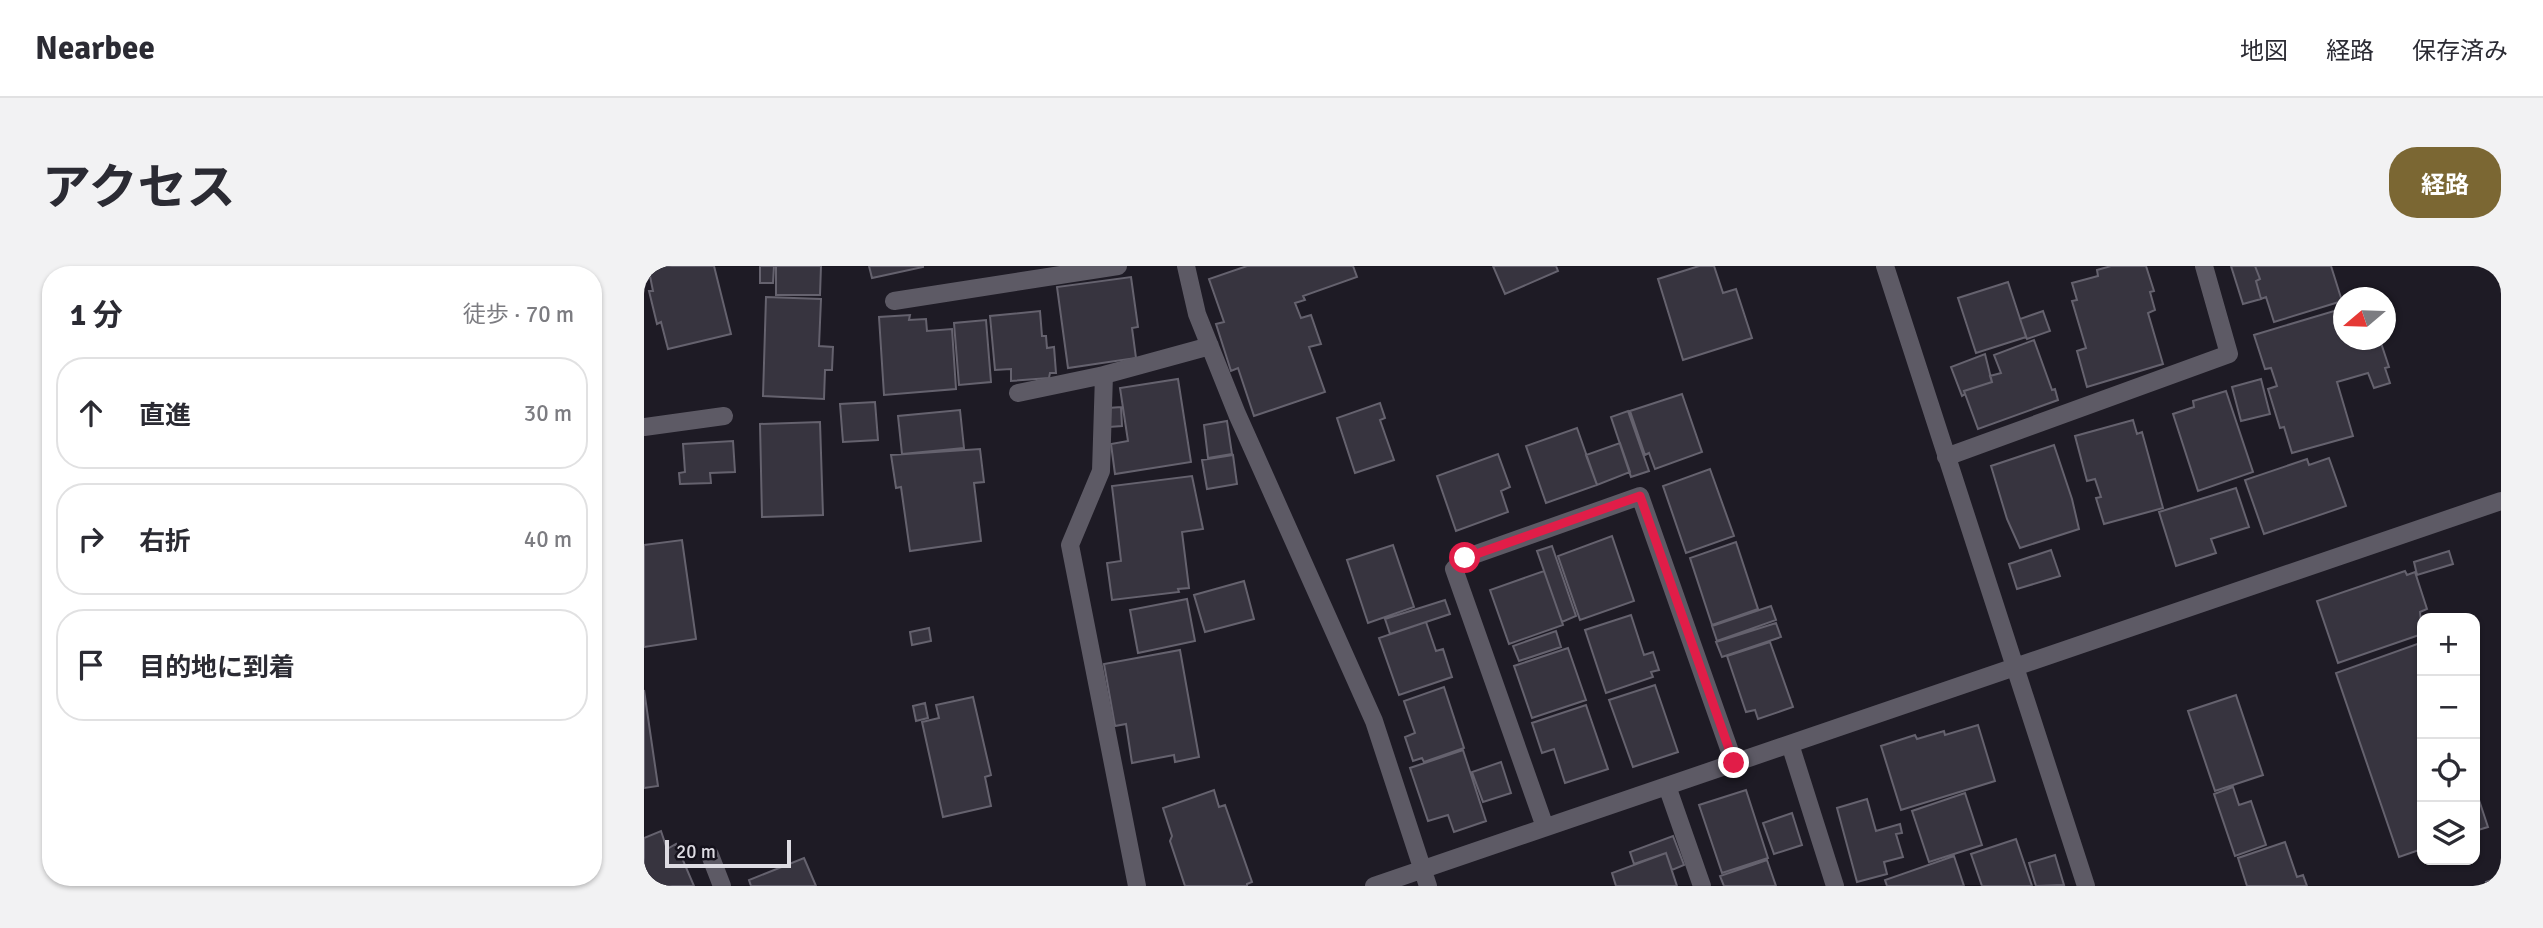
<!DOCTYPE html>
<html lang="ja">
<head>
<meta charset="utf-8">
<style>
  body { margin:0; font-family:Signika,"Noto Sans JP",sans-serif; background:#f2f2f3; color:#2b2b33 }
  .controls { position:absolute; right:21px; bottom:21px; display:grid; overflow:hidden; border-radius:14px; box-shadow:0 2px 5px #0004 }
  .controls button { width:63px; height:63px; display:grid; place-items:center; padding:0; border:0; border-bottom:2px solid #e1e1e2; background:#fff; color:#2b2b33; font:35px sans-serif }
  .compass { position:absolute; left:1689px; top:21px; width:63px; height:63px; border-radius:50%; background:#fff; box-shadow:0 2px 5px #0004; rotate:251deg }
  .scale { position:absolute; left:21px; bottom:18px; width:126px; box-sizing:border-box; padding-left:7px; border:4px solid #dedce3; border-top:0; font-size:19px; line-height:24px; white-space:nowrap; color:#dedce3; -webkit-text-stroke:5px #15121c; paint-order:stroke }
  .stop { position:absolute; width:21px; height:21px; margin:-16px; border:5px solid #e11d48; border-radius:50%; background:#fff }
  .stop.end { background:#e11d48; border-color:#fff; box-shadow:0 2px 7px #0008 }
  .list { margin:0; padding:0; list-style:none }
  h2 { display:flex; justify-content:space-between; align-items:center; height:91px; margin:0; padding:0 28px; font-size:30px }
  h2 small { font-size:23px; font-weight:400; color:#7c7c81 }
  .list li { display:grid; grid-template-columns:46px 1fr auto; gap:21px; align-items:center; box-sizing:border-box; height:112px; margin:0 14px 14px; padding:0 14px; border:2px solid #e1e1e2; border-radius:28px }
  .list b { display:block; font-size:26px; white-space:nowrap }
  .list em { font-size:23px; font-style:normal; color:#7c7c81 }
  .icon { flex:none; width:38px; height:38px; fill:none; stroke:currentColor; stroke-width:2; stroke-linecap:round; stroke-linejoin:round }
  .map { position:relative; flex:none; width:1857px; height:620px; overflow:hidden; border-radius:28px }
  header { display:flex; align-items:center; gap:42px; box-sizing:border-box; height:98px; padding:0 35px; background:#fff; border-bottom:2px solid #e1e1e2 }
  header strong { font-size:33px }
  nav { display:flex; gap:38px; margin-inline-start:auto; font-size:24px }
  .intro { display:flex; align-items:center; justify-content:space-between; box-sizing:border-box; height:168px; padding:0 42px }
  h1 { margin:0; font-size:49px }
  .button { padding:18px 32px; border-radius:28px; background:#7b6733; color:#fff; font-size:24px; font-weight:700 }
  main { display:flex; gap:42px; padding:0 42px }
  aside { flex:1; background:#fff; border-radius:28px; box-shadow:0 2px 5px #0004 }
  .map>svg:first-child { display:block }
</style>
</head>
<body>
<header>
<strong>Nearbee</strong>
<nav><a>地図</a><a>経路</a><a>保存済み</a></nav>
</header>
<div class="intro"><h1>アクセス</h1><a class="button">経路</a></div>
<main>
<aside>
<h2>1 分<small>徒歩 · 70 m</small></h2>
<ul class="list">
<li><svg class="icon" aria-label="ahead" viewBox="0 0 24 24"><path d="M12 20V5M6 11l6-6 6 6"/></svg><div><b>直進</b></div><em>30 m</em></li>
<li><svg class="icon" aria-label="right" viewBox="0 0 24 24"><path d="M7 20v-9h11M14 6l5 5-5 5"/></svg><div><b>右折</b></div><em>40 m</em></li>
<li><svg class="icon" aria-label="arrive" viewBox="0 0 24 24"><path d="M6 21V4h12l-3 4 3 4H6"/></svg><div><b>目的地に到着</b></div></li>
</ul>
</aside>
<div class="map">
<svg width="1857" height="620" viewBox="0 0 1857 620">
  <rect width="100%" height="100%" fill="#1e1b25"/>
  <!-- building -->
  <path fill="#37343f" stroke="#65626e" stroke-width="2" d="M4 0H70L87 68 24 83 17 56 13 58 5 25H9Z
    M116 0H130L129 17H116Z
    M132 0H177L176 29H132Z
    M225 0H279V1L228 12Z
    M603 0H709L713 11 659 30 661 34 651 37 657 52 667 49 677 78 665 81 681 126 610 150 594 102 587 105 572 58 580 56 565 13Z
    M849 0H912L914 5 861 28Z
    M1055 0H1070L1079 27 1092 23 1108 72 1039 94 1014 13Z
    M1467 0H1502L1510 25 1506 26 1511 44 1504 47 1519 98 1443 121 1433 85 1442 82 1428 35 1433 34 1428 17 1454 10 1453 4Z
    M1587 0H1611L1616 13 1612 15 1617 33 1599 38Z
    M1611 0H1687L1698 35 1630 56 1622 31 1617 33 1612 15 1616 13Z
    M487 11 494 61 488 62 492 92 424 102 413 21Z
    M1364 16 1382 71 1332 87 1314 32Z
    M122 31 177 33 175 80 189 81 188 104H181L180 133 119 130Z
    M1700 42V74H1736L1745 101 1741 102 1746 117 1730 122 1724 107 1693 116 1709 170 1648 187 1640 161 1636 162 1624 123 1633 120 1627 102 1621 103 1610 69Z
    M396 45 398 70H402L403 82 410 81 412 107H406L405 112 367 115V103L351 104 346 50Z
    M1399 45 1406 65 1383 73 1376 53Z
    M266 49 265 54 282 53 283 65 308 63 312 123 240 129 235 51Z
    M342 54 347 116 315 119 310 57Z
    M1390 74 1408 124 1411 123 1414 134 1334 163 1320 125 1348 116 1346 110 1357 107 1350 89Z
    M1341 88 1348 116 1320 125 1321 128 1318 130 1307 101Z
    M534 113 547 196 471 208 467 178 484 175 476 122Z
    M1617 113 1626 148 1597 155 1588 121Z
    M1582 125 1609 206 1554 225 1529 148 1550 141 1549 135Z
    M1038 128 1058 186 1011 203 1005 187 1001 189 986 145Z
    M231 136 234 174 199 176 196 138Z
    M736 137 741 152 736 154 750 194 711 207 693 152Z
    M477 141 478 160 465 161 464 142Z
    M316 144 320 182 258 188 254 150Z
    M984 145 1005 205 987 211 967 151Z
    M1489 154 1493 168 1498 166 1519 242 1460 258 1452 232 1457 231 1451 213 1443 215 1431 170Z
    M583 155 588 188 564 192 560 159Z
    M176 156 179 249 118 251 116 158Z
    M933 162 953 219 902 237 882 180Z
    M89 175 91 206 66 207 67 217 36 218 35 207 41 206 39 178Z
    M976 177 986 206 953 219 942 189Z
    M1410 179 1428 233 1435 263 1376 282 1363 253 1347 200Z
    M336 183 340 216 330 217 337 275 266 285 257 221 252 222 247 189Z
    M854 188 866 221 857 225 864 246 812 265 793 210Z
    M589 189 593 218 563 223 558 194Z
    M1685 192 1702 240 1620 268 1601 214 1663 193 1665 199Z
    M1066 203 1090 270 1042 287 1019 220Z
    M548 210 559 263 538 266 545 322 534 323 535 326 468 334 463 297 477 295 468 220Z
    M1592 222 1605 261 1567 273 1572 287 1532 300 1515 246Z
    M968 270 990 335 936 354 914 290Z
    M38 274 52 373 0 381V279Z
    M1092 276 1114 343 1068 359 1046 292Z
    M749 279 770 341 724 357 703 294Z
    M908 280 932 350 918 356 893 285Z
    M1407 284 1416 310 1373 323 1365 298Z
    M1805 285 1809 298 1773 309 1770 296Z
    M900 305 919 359 865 378 846 324Z
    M1761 305 1763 309 1771 306 1783 343 1776 346 1778 368 1694 397 1673 335Z
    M600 315 610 353 561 366 550 329Z
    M543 333 551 375 494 387 486 344Z
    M801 334 806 348 746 368 741 353Z
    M1127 340 1132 354 1073 375 1068 360Z
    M987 349 1000 389 1009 386 1015 404 1007 406 1009 411 962 427 941 364Z
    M782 356 792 385 799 383 808 411 755 429 735 372Z
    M1132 357 1137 371 1078 391 1072 376Z
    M285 362 287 375 268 379 266 366Z
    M912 365 917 381 875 395 869 380Z
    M1126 376 1149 441 1114 453 1111 444 1102 446 1083 390Z
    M1776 377 1778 384V583L1755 591 1692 407Z
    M924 382 942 434 888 452 870 400Z
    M536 384 555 491 531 496 530 489 488 497 482 458 471 460 460 398Z
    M1011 419 1034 486 989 501 965 434Z
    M800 421 820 482 780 496 778 492 769 495 761 471 771 467 760 435Z
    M0 424 14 520 0 522Z
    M1592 429 1619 509 1571 525 1544 445Z
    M329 431 347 509 341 511 347 540 299 551 278 456 295 452 292 439Z
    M281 437 284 452 272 455 269 440Z
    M942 439 964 503 921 517 910 483 898 487 888 457Z
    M1334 459 1351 515 1257 544 1237 480 1271 469 1273 473 1300 465 1301 469Z
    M819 484 842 555 810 566 804 549 784 555 766 502Z
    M857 496 867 527 839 536 828 506Z
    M1589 521 1595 539 1607 535 1622 579 1591 590 1570 528Z
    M1831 522 1844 561 1831 565Z
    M570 524 575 541 581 539 608 616 603 618V620H541L526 575 528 570 519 542Z
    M1102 524 1124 592 1078 607 1055 539Z
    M1321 527 1338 579 1285 596 1268 545Z
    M1223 533 1232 565 1256 558 1258 567 1252 568 1259 591 1240 596 1243 608 1213 616 1193 542Z
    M1148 547 1158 579 1130 588 1119 557Z
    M17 565 23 583 32 578 50 620H0V572Z
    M1029 570 1040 599 1028 604 1022 587 990 598 986 586Z
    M1372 573 1388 620H1338L1327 588Z
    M1641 576 1653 611 1659 609 1663 620H1603L1594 592Z
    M1022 587 1033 620H972L968 607Z
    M1411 589 1420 619 1392 620 1385 597Z
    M1310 590 1320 620H1243L1241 614Z
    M160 592 172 620H107L105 614Z
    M1123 594 1132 620H1080L1076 610Z
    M1857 611V620H1843L1842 616Z"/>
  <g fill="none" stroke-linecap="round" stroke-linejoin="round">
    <!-- minor -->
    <path stroke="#5d5a65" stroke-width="18" d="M542 0 553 48 593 148 730 455 784 620
      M1241 0 1442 620
      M250 35 474 0
      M374 127 460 109
      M0 161 80 150
      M1302 191 1585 88 1560 0
      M1146 478 1191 620
      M1023 520 1058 620
      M901 561 810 303 821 292 996 230 1090 497
      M66 589 78 620
      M493 620 426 279 457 205 460 109 566 80
      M730 620 1857 235"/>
  </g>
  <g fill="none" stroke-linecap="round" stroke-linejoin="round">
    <!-- route -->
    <path stroke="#e11d48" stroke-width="9" d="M821 292 996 230 1090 497"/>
  </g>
</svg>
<div class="controls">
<button>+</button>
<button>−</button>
<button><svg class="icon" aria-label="locate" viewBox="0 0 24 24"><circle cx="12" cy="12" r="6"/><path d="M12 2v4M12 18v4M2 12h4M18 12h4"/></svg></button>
<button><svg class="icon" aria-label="layers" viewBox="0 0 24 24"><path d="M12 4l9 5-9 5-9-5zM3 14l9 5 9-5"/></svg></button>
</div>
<svg class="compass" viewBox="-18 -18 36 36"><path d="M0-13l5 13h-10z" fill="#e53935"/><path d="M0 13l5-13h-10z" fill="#7c7c81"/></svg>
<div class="scale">20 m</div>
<div class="stop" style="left:821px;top:292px"></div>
<div class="stop end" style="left:1090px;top:497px"></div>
</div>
</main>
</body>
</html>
